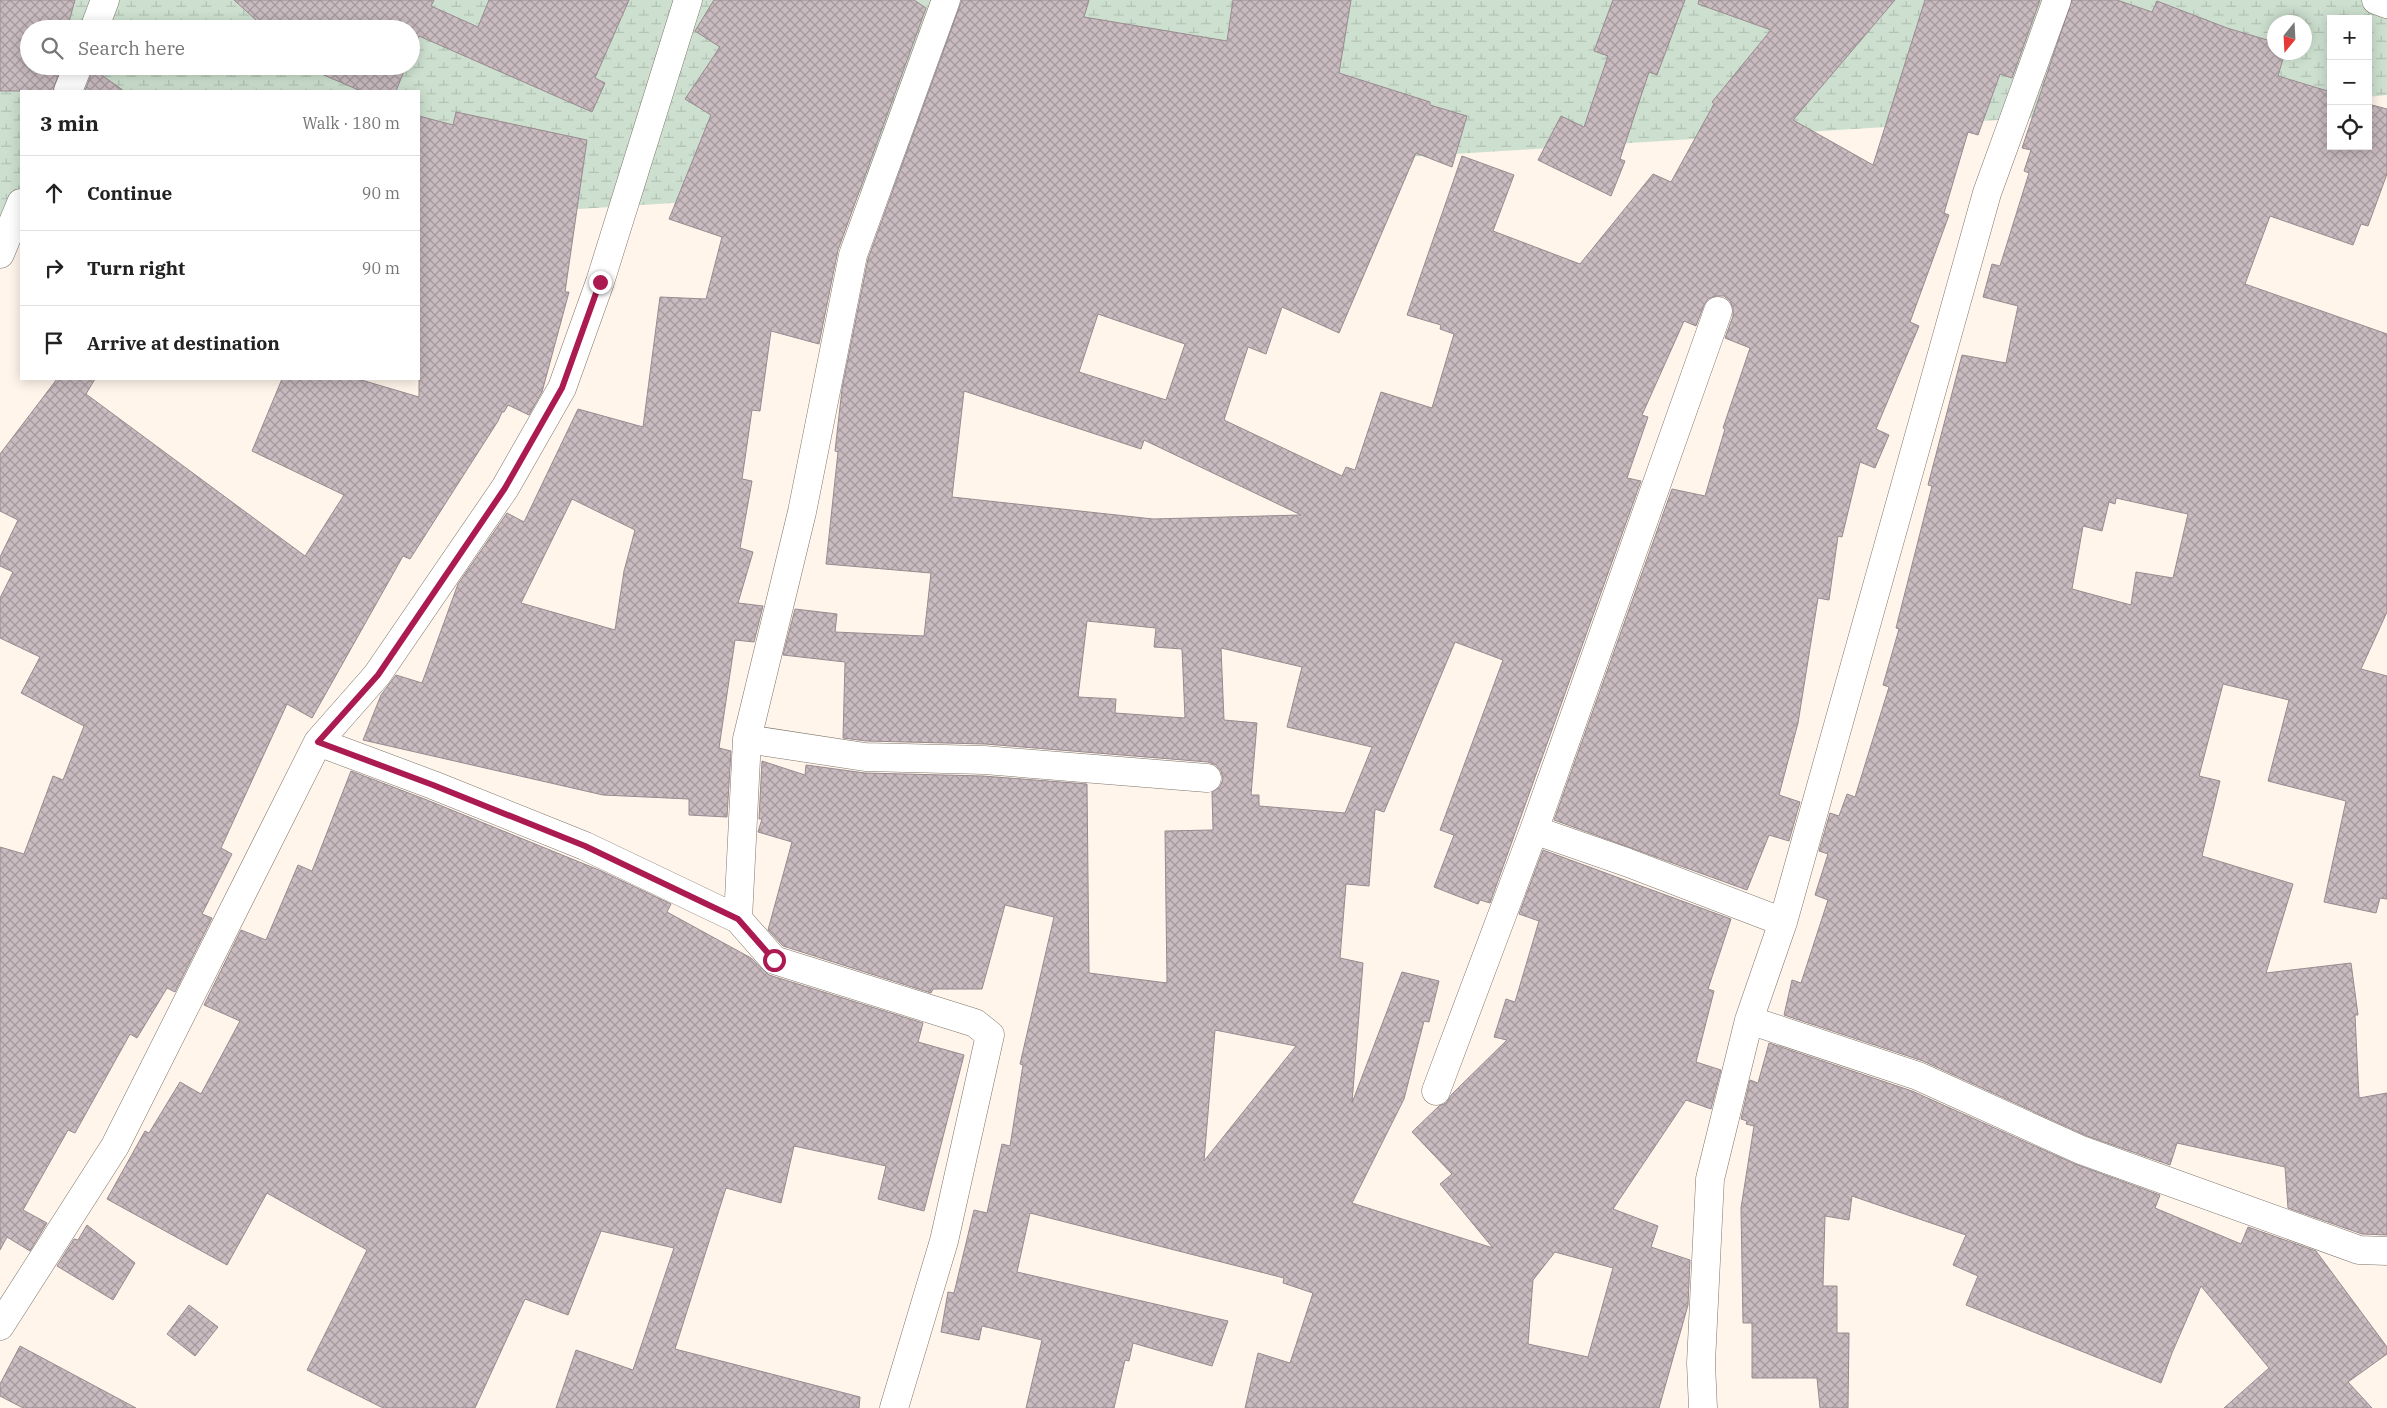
<!DOCTYPE html>
<html lang="en">
<head>
<meta charset="utf-8">
<style>
  body { margin:0; font-family:"IBM Plex Serif",serif; background:#f6f6f6; color:#222 }
  .controls { position:absolute; right:15px; top:15px; display:grid; overflow:hidden; border-radius:0px; box-shadow:0 2px 12px #0003 }
  .controls button { width:45px; height:45px; display:grid; place-items:center; padding:0; border:0; border-bottom:1px solid #e0e0e0; background:#fff; color:#222; font:25px sans-serif }
  .compass { position:absolute; left:2267px; top:15px; width:45px; height:45px; border-radius:50%; background:#fff; box-shadow:0 2px 12px #0003; rotate:198deg }
  .stop { position:absolute; width:15px; height:15px; margin:-11px; border:4px solid #ab1a51; border-radius:50%; background:#fff }
  .stop.end { background:#ab1a51; border-color:#fff; box-shadow:0 1px 5px #0008 }
  .list { margin:0; padding:0; list-style:none }
  h2 { display:flex; justify-content:space-between; align-items:center; height:65px; margin:0; padding:0 20px; font-size:21px }
  h2 small { font-size:16px; font-weight:400; color:#767676 }
  .list li { display:grid; grid-template-columns:32px 1fr auto; gap:15px; align-items:center; box-sizing:border-box; height:75px; padding:0 20px; border-top:1px solid #e0e0e0 }
  .list b { display:block; font-size:19px; white-space:nowrap }
  .list em { font-size:16px; font-style:normal; color:#767676 }
  .icon { flex:none; width:28px; height:28px; fill:none; stroke:currentColor; stroke-width:2; stroke-linecap:round; stroke-linejoin:round }
  .map { position:relative; flex:none; width:2387px; height:1408px; overflow:hidden }
  .search { position:absolute; background:#fff; box-shadow:0 2px 12px #0003; left:20px; top:20px; width:400px; height:55px; display:flex; align-items:center; gap:12px; box-sizing:border-box; padding:0 18px; border-radius:28px; color:#767676; font-size:19px }
  .panel { position:absolute; background:#fff; box-shadow:0 2px 12px #0003; left:20px; top:90px; width:400px; height:290px; border-radius:0px }
  .map>svg:first-child { display:block }
</style>
</head>
<body>
<div class="map">
<svg width="2387" height="1408" viewBox="0 0 2387 1408">
  <defs>
    <pattern id="wetland-marsh" width="20" height="14" patternUnits="userSpaceOnUse" patternTransform="scale(1.25)"><rect width="20" height="14" fill="#cde0cf"/><path d="M1 5h8M5 5V1M11 12h8M15 12V8" fill="none" stroke="#b1c1b2"/></pattern>
    <pattern id="building-cross-hatch" width="8" height="8" patternUnits="userSpaceOnUse" patternTransform="scale(1.25)"><rect width="8" height="8" fill="#c9bbc0"/><path d="M0 0l8 8M0 8l8-8" fill="none" stroke="#a4999d"/></pattern>
  </defs>
  <rect width="100%" height="100%" fill="#fff5eb"/>
  <!-- wetland -->
  <path fill="url(#wetland-marsh)" fill-rule="evenodd" d="M0 0H2387V95L2368 97V19H2331V99L419 219V91H21V244L0 246ZM2274 22H2304V52H2274ZM29 29H411V66H29Z"/>
  <!-- building -->
  <path fill="url(#building-cross-hatch)" stroke="#988b8f" fill-rule="evenodd" d="M0 0H75L67 29H29V66H61L53 91H0Z
    M234 0H434L431 6 478 27 489 0H629L595 78 605 83 592 112 419 36 411 54V29H261L253 23 256 20Z
    M714 0H914L926 8 838 250 819 344 771 331 760 411 752 410 742 479 752 481 740 548 753 552 738 603 763 606 754 642 735 640 719 748 731 751 727 817 689 815V799L603 795 363 740 381 695 396 675 422 683 458 584 507 513 524 522 578 409 643 427 660 297 706 299 722 237 669 219 711 115 685 99 720 47 695 31ZM572 499 635 530 624 571 615 630 521 603Z
    M962 0H1089L1084 17 1227 41 1233 0H1351L1339 73 1430 102V105L1467 116 1452 167 1416 153 1339 333 1282 307 1266 354 1248 347 1224 420 1342 476 1346 467 1355 470 1381 392 1432 408 1454 334 1440 329 1441 325 1407 315 1462 156 1514 175 1493 231 1580 264 1653 174 1671 182 1714 104 1712 102 1771 30 1698 4 1699 0H1895L1793 120 1873 165 1925 0H2040L2012 78 2000 74 1978 135 1968 132 1944 213 1949 215 1910 322 1919 326 1876 429 1889 435 1875 468 1860 462 1842 537 1838 536 1829 600 1818 598 1798 723 1779 795 1800 802 1789 841 1769 835 1747 890 1554 820 1672 489 1705 496 1725 429 1723 428 1750 348 1725 338 1733 316V308L1730 301 1724 296H1716L1708 299 1704 305 1696 326 1684 321 1642 415 1648 417 1627 478 1641 481 1490 903 1480 900 1478 904 1434 887 1454 835 1440 830 1503 660 1455 642 1384 812 1375 809 1369 886 1346 884 1340 958 1363 963 1352 1103 1402 972 1439 981 1429 1022 1424 1021 1404 1099 1352 1203 1493 1248 1440 1184 1452 1174 1412 1132 1439 1106 1446 1103 1452 1094 1507 1040 1494 1037 1506 999 1515 1002 1539 921 1519 914 1543 850 1731 919 1708 989 1714 991 1696 1062 1721 1070 1711 1109 1686 1100 1613 1209 1658 1226 1651 1247 1690 1260 1688 1305 1659 1408H1245L1258 1353 1290 1363 1313 1293 1283 1283 1284 1278 1030 1213 1017 1272 1228 1321 1212 1366 1133 1343 1129 1361 1125 1360 1114 1408H1026L1042 1340 982 1326 979 1340 941 1332 948 1292 954 1293 974 1210 987 1213 1002 1144 1010 1146 1023 1065 1020 1064 1054 917 1005 905 982 989H933L931 993 783 946 768 930 792 842 758 832 762 819H759L762 761 805 775 806 765 865 773 983 776 1087 784 1089 973 1167 983 1165 831 1213 830 1212 792 1220 787 1223 779 1221 771 1216 765 1208 762 985 744 866 741 843 738 845 662 783 655 795 609 837 614 835 632 924 636 931 573 826 564 838 452 835 451 842 389 868 259ZM1098 314 1185 344 1166 400 1079 372ZM964 391 1141 449 1144 440 1301 515 1153 519 952 497ZM1087 621 1156 628 1154 647 1182 649 1185 718 1115 713 1116 699 1078 697ZM1221 648 1302 667 1287 727 1372 747 1345 813 1259 806V795H1251L1257 723 1224 720ZM1215 1030 1296 1046 1204 1161ZM1555 1252 1613 1268 1588 1357 1528 1344 1533 1280Z
    M1613 0H1685L1657 75 1649 72 1620 159 1625 161 1611 196 1538 160 1561 116 1584 127 1608 56 1594 51Z
    M2072 0H2117L2152 12 2157 1 2227 28 2274 42V52H2285L2278 76 2331 92V146H2368V104L2387 109V174L2368 226 2361 224 2353 245 2270 216 2245 284 2387 334V612L2361 669 2387 676V899L2380 898 2376 913 2324 902 2346 801 2268 781 2289 700 2223 684 2199 776 2220 781 2202 856 2293 884 2266 973 2351 963 2358 1015H2355L2359 1098 2387 1093V1235L2362 1234 2288 1208 2285 1167 2177 1143 2170 1165 2087 1136 1923 1061 1784 1015 1792 980 1801 983 1828 900 1815 895 1828 854 1819 851 1830 813 1839 816 1847 794 1855 797 1889 687 1883 685 1899 629 1896 628 1932 486 1928 485 1962 355 2006 363 2018 306 1983 297 1992 264 2000 266 2029 173 2024 171 2031 150 2022 148ZM2116 498 2188 514 2173 578 2136 572 2131 605 2072 589 2083 526 2102 531 2109 502 2115 504Z
    M310 66H406L396 91H361L319 73Z
    M93 69 124 91H85Z
    M456 112 587 140 565 292H569L542 392 529 415 508 405 504 412H502L498 421 410 559 403 556 312 718 287 704 221 848 232 854 202 914 212 918 175 992 167 988 137 1038 130 1034 75 1133 68 1130 23 1210 47 1223 30 1251 7 1237 0 1250V847L24 854 53 776 63 780 84 726 21 693 40 657 0 638V598L13 572 0 566V557L18 520 0 511V454L57 379H95L86 394 305 556 344 495 252 451 282 379H358L419 397V116L453 125Z
    M351 771 427 800 599 870 671 904 667 912 751 958 769 975 923 1023 918 1042 964 1055 924 1211 878 1199 886 1166 794 1146 781 1203 726 1188 675 1349 860 1397 859 1408H556L576 1350 633 1370 674 1248 601 1231 568 1315 525 1299 475 1408H383L307 1370 367 1250 267 1193 227 1265 107 1199 145 1131 149 1133 180 1082 201 1094 240 1021 204 1005 241 930 266 940 298 865 312 871Z
    M1769 1043 1912 1091 2075 1164 2160 1195 2155 1208 2241 1244 2248 1227 2316 1251 2387 1347V1354L2348 1382 2372 1408H2224L2269 1368 2201 1286 2172 1353 2161 1383 1966 1305 1978 1276 1953 1265 1966 1235 1852 1196 1849 1220 1825 1216 1823 1286H1837V1333H1849L1848 1408H1820L1817 1378H1752V1323H1743L1741 1208 1754 1126 1746 1124 1747 1121 1741 1119 1750 1080 1758 1083Z
    M87 1225 135 1263 113 1300 57 1266 74 1239 78 1240Z
    M189 1305 218 1327 195 1356 167 1334Z
    M20 1346 136 1408H23L0 1396V1384Z"/>
  <g fill="none" stroke-linecap="round" stroke-linejoin="round">
    <!-- minor casing -->
    <g stroke="#7d756b" stroke-width="29">
      <path id="minor" d="M2376 0 2387 4
        M94 29 105 0
        M68 91 78 66
        M0 254 21 203
        M747 739 865 757 984 760 1207 778
        M318 742 433 785 585 846 738 919 774 960 975 1023 990 1035 944 1241 894 1408
        M1534 830 1626 862 1783 922
        M738 919 747 739 802 512 853 255 946 0
        M1749 1020 1918 1076 2081 1150 2359 1250 2387 1251
        M1436 1091 1534 830 1718 311
        M0 1326 115 1146 318 742 377 675 505 488 562 388 600 282 688 0
        M1703 1408 1701 1363 1710 1179 1749 1020 1783 922 1987 193 2057 0"/>
    </g>
    <!-- minor -->
    <use href="#minor" stroke="#fff" stroke-width="28"/>
  </g>
  <g fill="none" stroke-linecap="round" stroke-linejoin="round">
    <!-- route -->
    <path stroke="#ab1a51" stroke-width="6" d="M600 282 562 388 505 488 378 675 318 742 433 785 585 846 738 919 774 960"/>
  </g>
</svg>
<div class="controls">
<button>+</button>
<button>−</button>
<button><svg class="icon" aria-label="locate" viewBox="0 0 24 24"><circle cx="12" cy="12" r="6"/><path d="M12 2v4M12 18v4M2 12h4M18 12h4"/></svg></button>
</div>
<svg class="compass" viewBox="-18 -18 36 36"><path d="M0-13l5 13h-10z" fill="#e53935"/><path d="M0 13l5-13h-10z" fill="#767676"/></svg>
<div class="stop" style="left:774px;top:960px"></div>
<div class="stop end" style="left:600px;top:282px"></div>
<div class="search"><svg class="icon" aria-label="search" viewBox="0 0 24 24"><circle cx="10" cy="10" r="6"/><path d="M15 15l6 6"/></svg>Search here</div>
<section class="panel">
<h2>3 min<small>Walk · 180 m</small></h2>
<ul class="list">
<li><svg class="icon" aria-label="ahead" viewBox="0 0 24 24"><path d="M12 20V5M6 11l6-6 6 6"/></svg><div><b>Continue</b></div><em>90 m</em></li>
<li><svg class="icon" aria-label="right" viewBox="0 0 24 24"><path d="M7 20v-9h11M14 6l5 5-5 5"/></svg><div><b>Turn right</b></div><em>90 m</em></li>
<li><svg class="icon" aria-label="arrive" viewBox="0 0 24 24"><path d="M6 21V4h12l-3 4 3 4H6"/></svg><div><b>Arrive at destination</b></div></li>
</ul>
</section>
</div>
</body>
</html>
